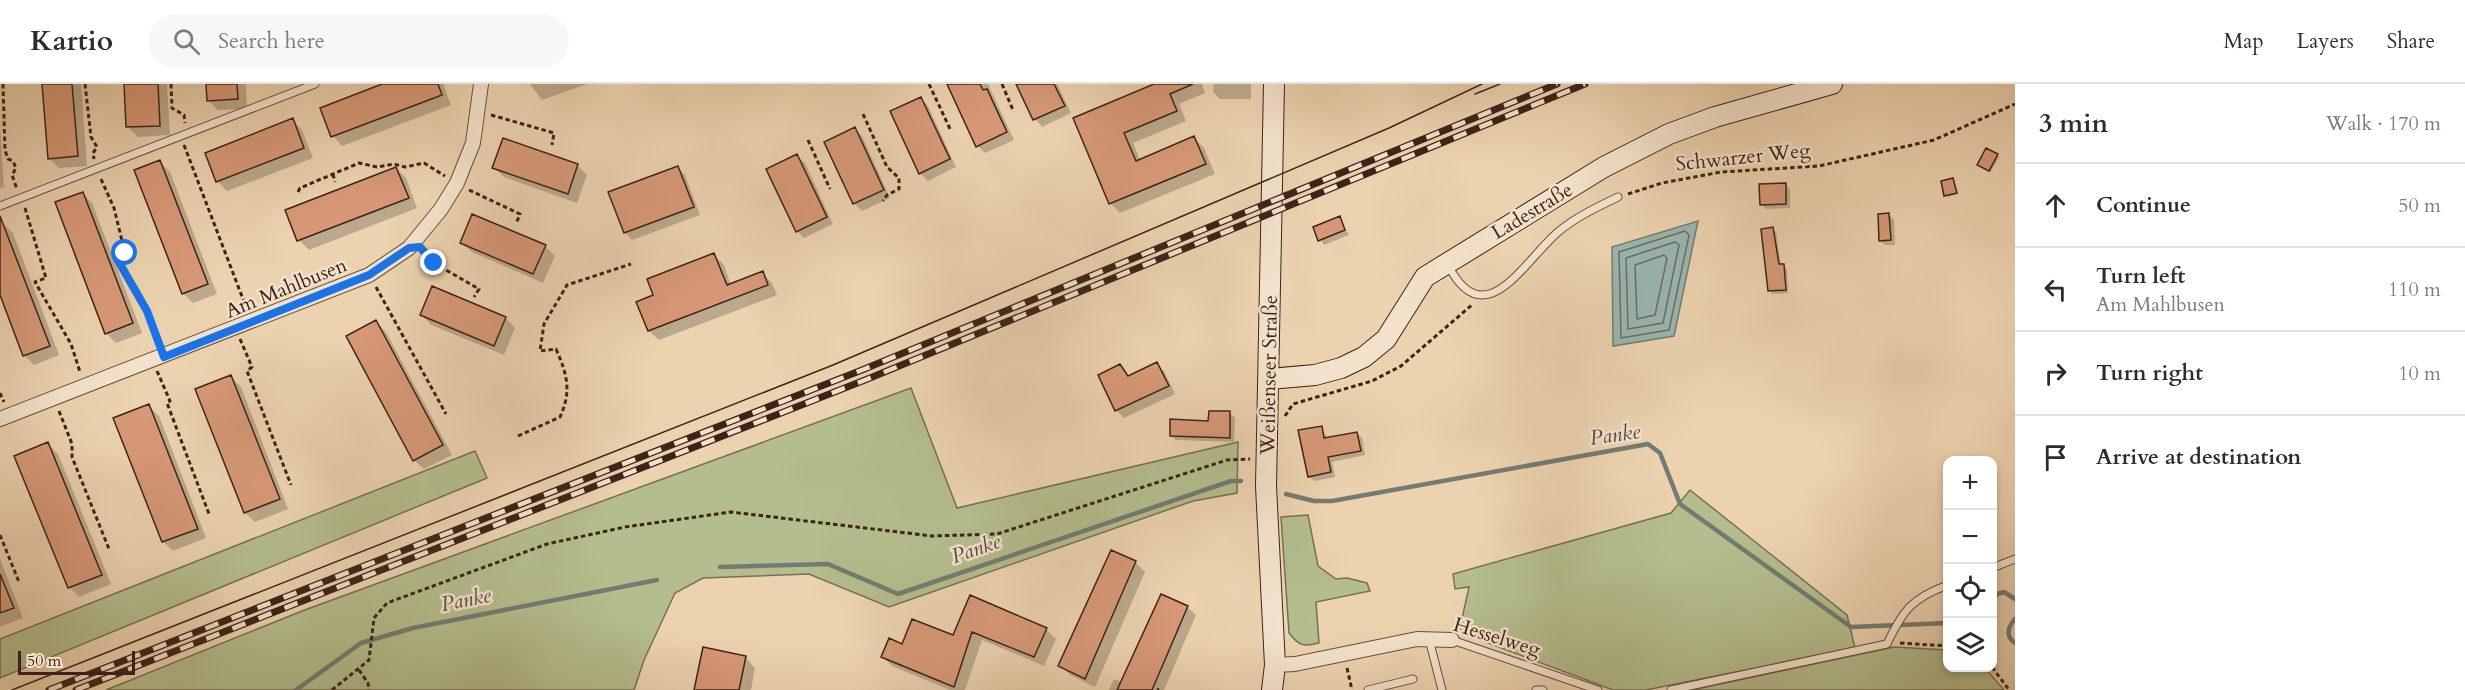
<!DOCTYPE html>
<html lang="en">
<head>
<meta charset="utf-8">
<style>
  body { margin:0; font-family:Cardo,serif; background:#f7f7f7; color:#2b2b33 }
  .controls { position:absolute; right:18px; bottom:18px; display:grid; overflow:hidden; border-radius:12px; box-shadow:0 3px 9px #0003 }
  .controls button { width:54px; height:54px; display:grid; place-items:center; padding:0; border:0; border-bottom:2px solid #e1e1e2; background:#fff; color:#2b2b33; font:30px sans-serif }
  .scale { position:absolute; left:18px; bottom:15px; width:117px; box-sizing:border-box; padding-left:6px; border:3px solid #3d231a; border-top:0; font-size:16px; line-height:21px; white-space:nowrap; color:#3d231a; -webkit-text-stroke:4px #f3e2cb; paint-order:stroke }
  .stop { position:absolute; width:18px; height:18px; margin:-14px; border:4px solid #1a73e8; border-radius:50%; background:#fff }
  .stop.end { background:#1a73e8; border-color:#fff; box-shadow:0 2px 6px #0008 }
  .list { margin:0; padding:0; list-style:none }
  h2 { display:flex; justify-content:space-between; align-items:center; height:78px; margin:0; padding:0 24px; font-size:26px }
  h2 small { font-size:20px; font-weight:400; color:#7c7c81 }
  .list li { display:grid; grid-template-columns:39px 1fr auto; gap:18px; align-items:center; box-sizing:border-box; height:84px; padding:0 24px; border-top:2px solid #e1e1e2 }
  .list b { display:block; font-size:22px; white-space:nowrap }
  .list p { margin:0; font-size:20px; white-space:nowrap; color:#7c7c81 }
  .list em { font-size:20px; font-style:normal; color:#7c7c81 }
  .icon { flex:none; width:33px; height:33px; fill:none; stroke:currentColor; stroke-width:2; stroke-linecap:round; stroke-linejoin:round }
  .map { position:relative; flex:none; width:2015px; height:606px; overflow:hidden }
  header { display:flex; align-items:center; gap:36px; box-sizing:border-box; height:84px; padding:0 30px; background:#fff; border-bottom:2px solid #e1e1e2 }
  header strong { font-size:28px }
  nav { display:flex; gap:33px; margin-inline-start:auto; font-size:21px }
  .search { width:420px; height:54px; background:#f7f7f7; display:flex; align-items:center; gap:15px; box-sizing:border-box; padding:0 21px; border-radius:33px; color:#7c7c81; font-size:22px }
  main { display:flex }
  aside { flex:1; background:#fff }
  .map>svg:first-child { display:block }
</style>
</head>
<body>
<header>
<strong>Kartio</strong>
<div class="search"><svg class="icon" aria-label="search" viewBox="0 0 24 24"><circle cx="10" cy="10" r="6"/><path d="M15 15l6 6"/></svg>Search here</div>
<nav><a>Map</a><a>Layers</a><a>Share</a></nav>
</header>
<main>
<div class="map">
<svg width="2015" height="606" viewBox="0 0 2015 606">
  <rect width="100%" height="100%" fill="#ecd2af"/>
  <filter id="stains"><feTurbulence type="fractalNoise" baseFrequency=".00333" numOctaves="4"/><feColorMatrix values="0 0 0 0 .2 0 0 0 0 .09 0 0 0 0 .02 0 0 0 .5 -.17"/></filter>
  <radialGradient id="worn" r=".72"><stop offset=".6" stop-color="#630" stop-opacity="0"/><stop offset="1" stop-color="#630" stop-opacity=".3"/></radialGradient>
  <!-- green -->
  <path fill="#b4bd8d" stroke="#787054" stroke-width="1.5" d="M911 304 957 424 1238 358 1237 409 1193 417 889 523 809 490 703 494 675 509 644 576 634 606H106L302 527Z
    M475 367 487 394 0 594V555Z
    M1690 406 1847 531 1855 564 1646 606H1613L1459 548 1469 503 1455 505 1453 490 1671 429Z
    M1308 431 1318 482 1336 495 1347 494 1367 499 1370 507 1316 518 1319 559C1303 563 1299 562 1289 549L1281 433Z
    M1894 563 1947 566 1948 584H1985L2004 606H1692Z"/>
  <!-- water -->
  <path fill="#99b6b0" stroke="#747b74" stroke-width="1.5" d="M1698 137 1674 252 1613 262 1612 163Z"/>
  <!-- shadow -->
  <path fill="#0003" d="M43 0H81L87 82 59 84 49 74Z
    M126 0H167L170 51 138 53 128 43Z
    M207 0H246L247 25 218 26 208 16Z
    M386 0H443L451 21 342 62 333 52Z
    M530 0H587L542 16Z
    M951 0H988L1014 56 985 69 978 62Z
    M1018 0H1057L1071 29 1042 43 1035 35Z
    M1158 0H1202L1205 9 1179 20 1186 37 1133 59 1140 76 1194 54 1204 64 1215 90 1120 129 1110 119 1075 35Z
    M1214 0H1251V15H1220L1213 8Z
    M921 14 928 22 956 83 928 97 920 89Z
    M292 36 302 46 313 74 227 107 217 97Z
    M0 44 4 103 0 104Z
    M855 45 862 52 890 114 862 127 854 119 826 58Z
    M1997 71 1999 73 1991 88 1981 83Z
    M797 72 805 79 833 140 804 154 797 147Z
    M160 78 170 88 217 210 193 219 183 209Z
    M577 81 587 91 577 119 504 93 494 84Z
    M396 84 406 94 417 124 309 166 299 156Z
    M678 84 685 91 700 131 632 156 625 148Z
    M1953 96 1958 110 1948 113 1946 111Z
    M1785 100 1790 105V124L1766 125 1761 120Z
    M83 110 92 119 142 249 116 259 106 249Z
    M1889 131 1894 136 1895 161H1885L1880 156Z
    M1339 134 1349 151 1324 161 1314 144Z
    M3 139 13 149 59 271 34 281 24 271 0 206V140Z
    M1772 145 1776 148 1781 182 1787 185 1788 209 1773 210 1770 207Z
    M462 159 545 162 555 172 543 199 472 168Z
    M714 171 724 181 731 201 762 189 772 199 777 211 659 256 649 247 655 212Z
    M433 204 506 234 515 244 504 271 431 241 422 231Z
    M376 238 386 248 452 371 424 385 414 376Z
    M1156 280 1164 287 1175 310 1124 334 1116 326 1120 282 1130 293Z
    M231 293 241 303 288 425 255 438 245 429Z
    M149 322 159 332 206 454 173 467 163 458Z
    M1230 329 1235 334 1234 358 1176 356 1171 352Z
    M1321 343 1328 355 1357 349 1362 354 1365 371 1332 378 1335 393 1314 397 1309 392Z
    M48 360 58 370 111 500 79 513 69 503Z
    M0 475 23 534 0 543Z
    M1135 478 1145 488 1095 603 1070 591 1060 581Z
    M971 513 1046 545 1056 555 1044 582 982 556 965 606H950L892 582 882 572 903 562 953 553Z
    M1187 523 1196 531 1164 606H1109L1114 595 1122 598Z
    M746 574 755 584 751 606H696Z"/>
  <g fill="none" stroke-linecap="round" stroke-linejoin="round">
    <!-- shore -->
    <path stroke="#6b6c65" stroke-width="1.5" d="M1685 147 1689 151 1669 246 1621 254 1619 168Z
      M1675 158 1679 161 1663 239 1628 245 1626 174Z
      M1664 171 1667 174 1655 231 1637 235 1635 181Z"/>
    <!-- stream -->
    <path stroke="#747b74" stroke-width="4.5" d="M1286 410 1314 417H1332L1648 360 1660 369 1680 420 1851 543 1948 539
      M720 483 828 480 898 510 1231 397H1241
      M1992 519 1997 510 2004 508 2015 515
      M1992 529V536
      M2015 535C2008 543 2005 552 2015 559
      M296 606 361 559 413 544 657 496"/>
  </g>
  <!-- building -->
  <path fill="#d79876" stroke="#3d231a" stroke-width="1.5" d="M42 0H72L78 72 48 75Z
    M124 0H158L160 42 126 43Z
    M206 0H237L238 15 207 17Z
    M382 0H438L442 11 331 53 320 24Z
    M947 0H980L983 6 987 5 1007 48 976 63Z
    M1016 0H1054L1065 22 1033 36Z
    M1154 0H1193L1170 10 1177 27 1124 49 1136 77 1194 52 1206 80 1109 120 1073 34Z
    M921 13 950 75 919 90 890 27Z
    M293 34 304 64 216 98 205 69Z
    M855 43 884 106 853 120 824 58Z
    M503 54 578 80 568 110 492 84Z
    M1986 64 1998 70 1989 87 1977 81Z
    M797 70 827 133 796 148 766 85Z
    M160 76 208 200 182 210 134 86Z
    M678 82 694 123 624 149 608 108Z
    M396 83 409 114 297 157 285 126Z
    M1953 94 1957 109 1944 112 1941 97Z
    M1786 99V120L1760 121 1759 100Z
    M83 108 133 239 105 250 55 118Z
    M1889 129 1891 156 1879 157 1878 130Z
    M472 130 546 161 533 190 460 159Z
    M0 132 50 262 23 272 0 211Z
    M1340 132 1345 146 1318 157 1313 143Z
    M1773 143 1779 180H1784L1786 206 1768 207 1761 145Z
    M714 169 727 201 763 187 768 201 648 247 636 218 653 211 647 195Z
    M432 202 506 233 494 262 420 231Z
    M376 236 443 361 413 377 346 252Z
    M1157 278 1169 302 1115 327 1098 291 1120 280 1128 292Z
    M231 291 280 415 244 429 195 305Z
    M149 320 198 445 162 458 113 334Z
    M1209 327H1230V354L1170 352V335L1208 337Z
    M1322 342 1324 354 1357 348 1361 367 1328 373 1331 388 1308 393 1298 346Z
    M48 358 102 491 68 504 14 372Z
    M1111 466 1136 477 1085 595 1058 582Z
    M0 490 14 524 0 529Z
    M1161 510 1188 522 1152 606H1117Z
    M970 511 1047 544 1034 573 972 548 954 603 881 573 889 554 902 560 912 535 953 551Z
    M703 563 746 572 739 606H694Z"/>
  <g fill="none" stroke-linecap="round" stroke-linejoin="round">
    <!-- lane casing -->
    <g stroke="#694f3f" stroke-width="9">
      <path id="lane" d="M0 122 315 0
        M1448 181C1485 253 1524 177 1558 148 1576 133 1597 123 1618 113
        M1992 484 2015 475
        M1429 555 1442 606
        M1452 556 1598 606
        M1368 606 1413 595
        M1536 606H1543
        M1671 606 1887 560C1903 526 1912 514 1948 501"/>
    </g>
    <!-- street casing -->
    <g stroke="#694f3f" stroke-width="16">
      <path id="street" d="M0 335 369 191 409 164 441 125 457 99 473 59 481 0
        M1275 581 1295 580 1417 555 1452 556"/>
    </g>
    <!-- secondary casing -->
    <g stroke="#3d231a" stroke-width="22">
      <path id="secondary" d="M1269 295 1315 291 1341 284 1364 273 1386 255 1425 193 1604 83 1669 50 1715 33 1832 0
        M1272 606 1275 581 1266 402 1274 0"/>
    </g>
    <!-- path -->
    <path stroke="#3d231a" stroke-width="3" stroke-dasharray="4.5 3" stroke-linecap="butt" d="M3 0 5 66 8 75 13 77 16 84 12 91 17 105
      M85 0 91 53 97 63 93 69 94 75
      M171 0 172 24 184 31 185 39
      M929 0 951 47
      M1002 0 1013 26
      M863 30 887 83 899 94V105L887 111 883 117
      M491 31 554 49 552 61
      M808 56 830 105
      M184 61 246 223
      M333 90 335 98
      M101 95 114 124 125 169 116 173 147 227 159 260
      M469 106 520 130 516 140
      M298 108 300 104 359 79 377 83 394 80 405 83 424 79 445 92
      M1628 110 1662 99 1721 88 1819 82 1934 56 2015 20
      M25 124 46 194 35 198 71 260 80 288
      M424 167 434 179 479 205 474 213
      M376 203 446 330
      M240 255 252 283 247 287 291 401
      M157 287 170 317 167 319 209 430
      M0 309 4 318
      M59 327 72 360V373L109 465
      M1285 332 1293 320 1372 297 1401 282 1473 220
      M518 352 560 333C572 307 567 290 556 265L540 267 544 240 567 201 631 180
      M0 451 19 498
      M1900 559 1948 562
      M1992 583 2009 606
      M1347 584 1352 606
      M359 586 368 599 369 606
      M1157 605 1159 606
      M332 606 369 576 374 534 387 519 547 460 625 443 731 428 932 452 997 450 1227 376 1250 375"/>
    <!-- lane -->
    <use href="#lane" stroke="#f3e2cb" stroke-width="7"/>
    <!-- street -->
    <use href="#street" stroke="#f3e2cb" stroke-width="14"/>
    <!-- secondary -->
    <use href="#secondary" stroke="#f3e2cb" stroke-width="20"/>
    <!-- tram -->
    <path stroke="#3d231a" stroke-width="1.5" d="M1475 10 1500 0
      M12 606 833 281 1389 44 1482 0"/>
    <!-- rail casing -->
    <g stroke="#3d231a" stroke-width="7">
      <path id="rail" d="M49 606 862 286 1557 0
        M76 606 865 296 1585 0"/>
    </g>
    <!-- rail -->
    <use href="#rail" stroke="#f3e2cb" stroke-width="4.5" stroke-dasharray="14" stroke-linecap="butt"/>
  </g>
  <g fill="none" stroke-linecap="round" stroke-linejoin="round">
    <!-- route -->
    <path stroke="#1a73e8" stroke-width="8" d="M125 169 116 173 147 227 164 273 369 191 409 164 420 163 434 179"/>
  </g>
  <g text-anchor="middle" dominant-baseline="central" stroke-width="5" stroke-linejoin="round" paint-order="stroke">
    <!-- street labels -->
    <g font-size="20" fill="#3d231a" stroke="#f3e2cb">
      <text transform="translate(1743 73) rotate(-6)">Schwarzer Weg</text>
      <text transform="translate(1532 127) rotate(-31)">Ladestraße</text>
      <text transform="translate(286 204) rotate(-22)">Am Mahlbusen</text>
      <text transform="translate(1269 291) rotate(-89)">Weißenseer Straße</text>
      <text transform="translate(1497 553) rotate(17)">Hesselweg</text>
    </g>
    <!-- water labels -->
    <g font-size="21" font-style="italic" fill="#544840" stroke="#f3e2cb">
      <text transform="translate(1615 351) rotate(-8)">Panke</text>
      <text transform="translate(976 465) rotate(-19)">Panke</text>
      <text transform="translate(466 516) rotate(-11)">Panke</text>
    </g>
  </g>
  <rect width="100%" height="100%" filter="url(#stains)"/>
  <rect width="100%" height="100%" fill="url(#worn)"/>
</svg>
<div class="controls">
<button>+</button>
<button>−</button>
<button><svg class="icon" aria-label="locate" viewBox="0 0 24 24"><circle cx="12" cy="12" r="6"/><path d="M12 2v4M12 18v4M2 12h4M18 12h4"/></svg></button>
<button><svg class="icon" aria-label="layers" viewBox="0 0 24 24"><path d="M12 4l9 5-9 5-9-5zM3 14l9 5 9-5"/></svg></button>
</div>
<div class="scale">50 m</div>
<div class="stop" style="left:125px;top:169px"></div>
<div class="stop end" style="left:434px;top:179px"></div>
</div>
<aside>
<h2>3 min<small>Walk · 170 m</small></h2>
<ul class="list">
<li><svg class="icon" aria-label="ahead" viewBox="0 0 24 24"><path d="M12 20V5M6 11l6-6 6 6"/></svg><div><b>Continue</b></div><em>50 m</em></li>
<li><svg class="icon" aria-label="left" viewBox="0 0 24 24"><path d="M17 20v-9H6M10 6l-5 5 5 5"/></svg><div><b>Turn left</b><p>Am Mahlbusen</p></div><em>110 m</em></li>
<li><svg class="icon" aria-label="right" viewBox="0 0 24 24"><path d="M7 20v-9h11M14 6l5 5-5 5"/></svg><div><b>Turn right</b></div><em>10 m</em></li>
<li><svg class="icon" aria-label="arrive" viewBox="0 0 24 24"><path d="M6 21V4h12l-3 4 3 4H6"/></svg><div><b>Arrive at destination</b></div></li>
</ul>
</aside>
</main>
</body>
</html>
